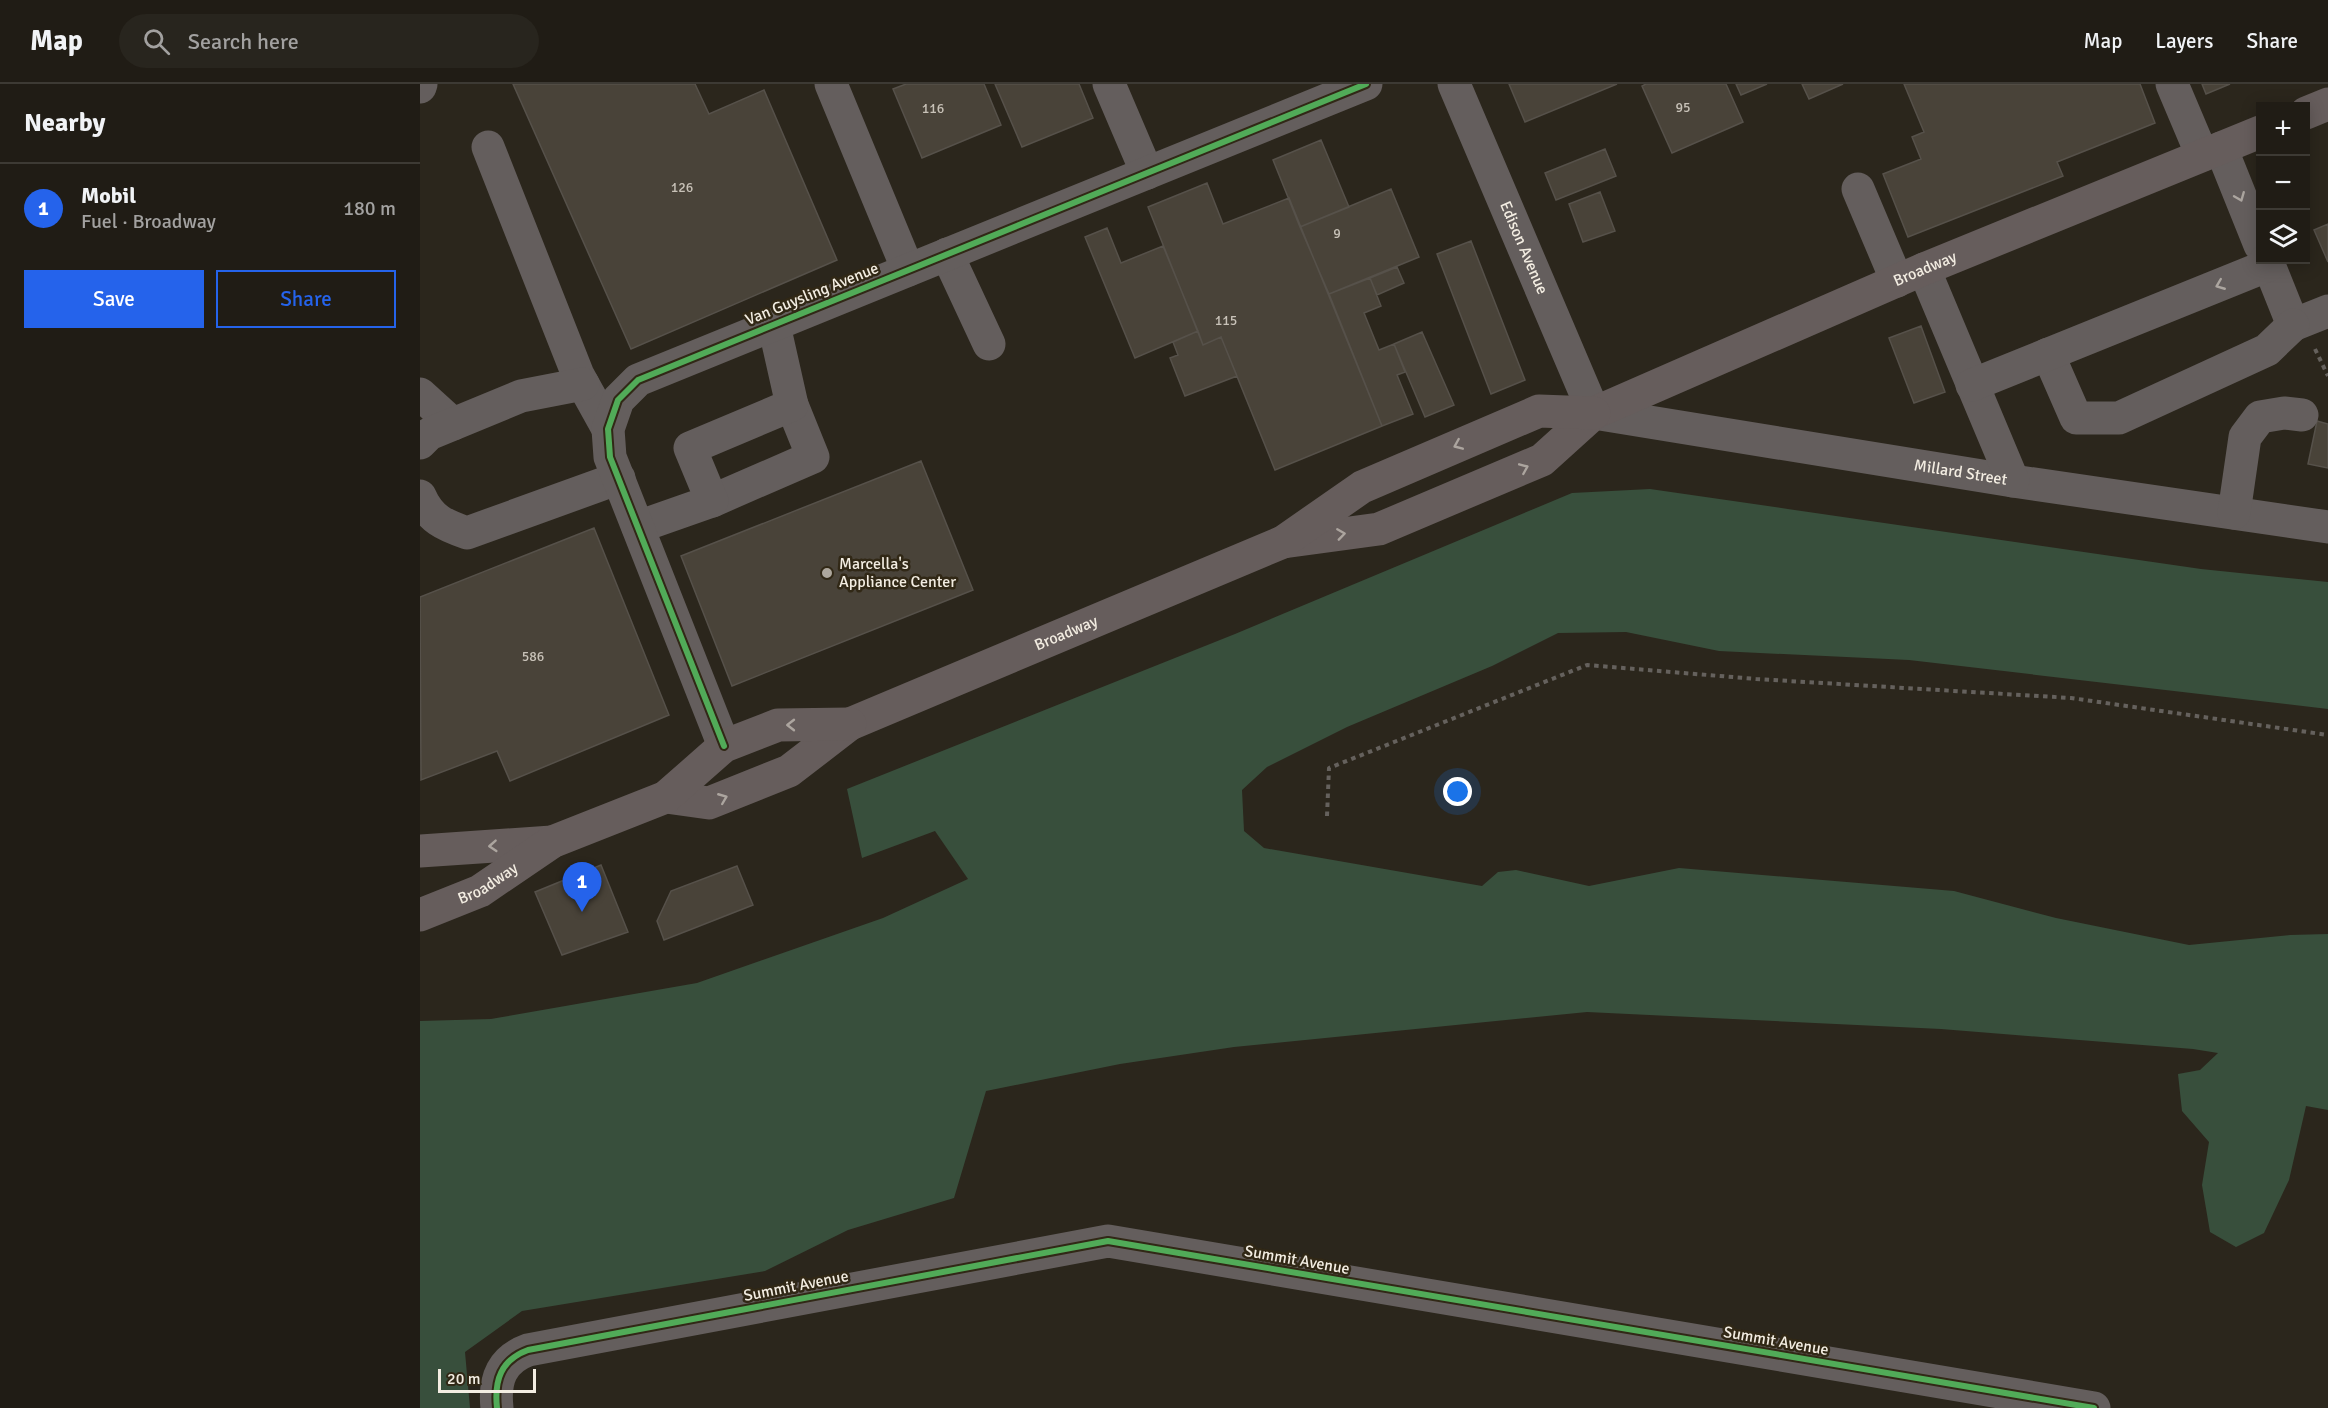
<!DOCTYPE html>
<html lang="en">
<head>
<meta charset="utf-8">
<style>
  body { margin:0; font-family:Signika,sans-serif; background:#28251e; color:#f1f3f6 }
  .controls { position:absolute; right:18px; top:18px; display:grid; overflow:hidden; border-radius:0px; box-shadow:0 3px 15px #0003 }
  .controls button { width:54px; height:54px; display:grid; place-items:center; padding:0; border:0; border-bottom:2px solid #3d3a34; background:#201c15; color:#f1f3f6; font:30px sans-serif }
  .scale { position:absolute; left:18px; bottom:15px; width:98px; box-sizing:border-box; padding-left:6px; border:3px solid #f3ede2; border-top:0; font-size:16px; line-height:21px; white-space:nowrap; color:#f3ede2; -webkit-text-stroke:4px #312816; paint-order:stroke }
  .you { position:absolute; left:1038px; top:708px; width:21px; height:21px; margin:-15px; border:4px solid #fff; border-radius:50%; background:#1a73e8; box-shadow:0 0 0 9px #1a73e833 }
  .badge { display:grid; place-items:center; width:39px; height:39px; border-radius:50%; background:#2563eb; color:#fff; font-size:20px; font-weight:700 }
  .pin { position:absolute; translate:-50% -50px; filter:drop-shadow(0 2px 3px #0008) }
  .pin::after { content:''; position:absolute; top:32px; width:21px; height:18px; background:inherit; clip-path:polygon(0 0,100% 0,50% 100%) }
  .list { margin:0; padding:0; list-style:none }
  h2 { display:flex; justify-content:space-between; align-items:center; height:78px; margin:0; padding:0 24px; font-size:26px }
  h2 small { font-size:20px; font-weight:400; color:#a2a1a0 }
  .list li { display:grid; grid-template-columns:39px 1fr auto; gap:18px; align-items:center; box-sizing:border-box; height:90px; padding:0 24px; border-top:2px solid #3d3a34 }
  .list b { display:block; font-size:22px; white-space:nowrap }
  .list p { margin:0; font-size:20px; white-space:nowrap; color:#a2a1a0 }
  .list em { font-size:20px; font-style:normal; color:#a2a1a0 }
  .actions { display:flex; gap:12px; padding:18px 24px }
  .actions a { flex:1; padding:14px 0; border:2px solid #2563eb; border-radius:0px; text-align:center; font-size:21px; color:#2563eb }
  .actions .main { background:#2563eb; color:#fff }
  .icon { flex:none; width:33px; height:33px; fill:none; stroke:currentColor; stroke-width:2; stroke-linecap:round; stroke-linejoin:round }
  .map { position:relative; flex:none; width:1908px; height:1324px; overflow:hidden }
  header { display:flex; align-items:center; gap:36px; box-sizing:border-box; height:84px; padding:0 30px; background:#201c15; border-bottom:2px solid #3d3a34 }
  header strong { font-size:28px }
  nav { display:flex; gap:33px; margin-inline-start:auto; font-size:21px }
  .search { width:420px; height:54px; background:#28251e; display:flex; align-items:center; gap:15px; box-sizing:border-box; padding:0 21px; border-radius:33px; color:#a2a1a0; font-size:22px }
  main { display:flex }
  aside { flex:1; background:#201c15 }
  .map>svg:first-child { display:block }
</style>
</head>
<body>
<header>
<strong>Map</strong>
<div class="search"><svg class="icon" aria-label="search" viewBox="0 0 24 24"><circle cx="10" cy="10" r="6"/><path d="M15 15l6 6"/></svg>Search here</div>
<nav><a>Map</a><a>Layers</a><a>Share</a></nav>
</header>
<main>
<aside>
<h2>Nearby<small></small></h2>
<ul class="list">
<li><span class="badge">1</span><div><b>Mobil</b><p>Fuel · Broadway</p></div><em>180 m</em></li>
</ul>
<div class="actions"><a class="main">Save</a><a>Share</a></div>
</aside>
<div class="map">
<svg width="1908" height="1324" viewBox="0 0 1908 1324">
  <rect width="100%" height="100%" fill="#2b261c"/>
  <!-- forest -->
  <path fill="#384f3c" d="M1230 405 1781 485 1908 498V625L1489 576 1299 567 1206 548 1138 549 1072 582 927 643 847 683 822 706 824 747 844 764 1062 802 1078 788 1096 786 1169 802 1259 784 1534 807 1636 834 1769 861 1870 851 1908 850V1026L1886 1022 1869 1096 1844 1149 1816 1163 1790 1148 1782 1101 1789 1058 1762 1027 1758 990 1780 986 1798 969 1773 965 1521 945 1167 928 814 963 700 980 566 1007 534 1114 428 1146 345 1187 102 1227 45 1268 50 1324H0V937L71 935 277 899 463 834 548 795 515 747 442 774 427 705 815 550 1152 409Z"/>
  <!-- building -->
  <path fill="#494339" stroke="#56514a" stroke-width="1.5" d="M93 0H275L289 30 344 6 417 176 211 265Z
    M486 0H564L581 41 502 74 473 5Z
    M575 0H659L673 34 602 63Z
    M1089 0H1197L1105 38Z
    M1226 0H1306L1323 38 1252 69 1222 2Z
    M1316 0H1347L1321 11Z
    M1382 0H1423L1389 15Z
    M1484 0H1720L1735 39 1637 78 1643 92 1488 153 1463 90 1501 75 1492 53 1504 48Z
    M1782 0H1810L1786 10Z
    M901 56 929 123 880 143 853 76Z
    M1185 65 1196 92 1136 116 1125 89Z
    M787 99 803 140 869 114 962 342 855 386 801 253 783 261 728 123Z
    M971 105 999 173 909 210 880 143Z
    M1180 108 1195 147 1163 158 1149 120Z
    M1908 140V178L1894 146Z
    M687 144 701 179 743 162 778 247 715 274 665 153Z
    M1051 157 1105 296 1071 310 1017 170Z
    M977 183 984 199 957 211 950 194Z
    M950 194 961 222 944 229 959 266 974 260 985 288 977 291 993 330 962 342 909 210Z
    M1501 242 1525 308 1494 319 1469 254Z
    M778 247 783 261 801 253 817 292 765 312 750 274 758 271 753 258Z
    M1002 248 1034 321 1005 333 974 260Z
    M1897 337 1908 340V384L1888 380Z
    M501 377 553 506 312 602 261 472Z
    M174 444 249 631 90 697 77 667 1 696 0 513Z
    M181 781 208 848 142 871 115 808Z
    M317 782 333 821 244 856 237 837 251 807Z"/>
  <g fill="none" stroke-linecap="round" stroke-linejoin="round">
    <!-- path -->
    <path stroke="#65615d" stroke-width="4" stroke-dasharray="4.5 4.5" stroke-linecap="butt" d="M1895 265 1908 292
      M907 732 909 684 1167 581 1336 595 1651 614 1908 651"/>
    <!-- minor -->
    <g stroke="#645e5d" stroke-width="33">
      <path d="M411 0 488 186"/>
      <path d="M689 0 727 89"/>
      <path id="s1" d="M1034 0 1174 329 1593 397 1908 443"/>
      <path d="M1752 0 1782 71"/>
      <path d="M0 3 1 0"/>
      <path d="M68 63 158 291 188 345"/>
      <path d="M1801 64 1840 161"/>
      <path d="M1438 105 1477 197"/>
      <path d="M527 170 569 260"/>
      <path d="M1849 181 1873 241 1908 227"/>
      <path d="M1504 185 1593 397"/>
      <path d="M1628 270 1656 334H1699L1847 266 1873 241"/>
      <path d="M1552 301 1849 181 1846 176"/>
      <path d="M0 310 33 340"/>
      <path d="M0 359 9 350 101 312 163 300"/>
      <path d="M0 412C10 435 24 441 47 449L199 394"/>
      <path d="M292 417 393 373 372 321"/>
      <path d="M1814 429 1825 353 1840 333 1864 329 1882 331"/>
      <path d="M218 443 292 417 270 364 372 321 354 241"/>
      <path d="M304 662 190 373 188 345 198 316 218 296 946 0"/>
      <path d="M77 1324C74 1296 81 1276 108 1266L688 1157 1674 1324"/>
    </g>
    <!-- major -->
    <g stroke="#665d5c" stroke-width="33">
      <path d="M1886 29 1908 20"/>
      <path id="s2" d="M863 458 959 445 1122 376 1174 329 1504 185 1840 48"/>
      <path id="s3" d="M246 713 289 719 369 687 430 640 863 458 942 403 1119 327 1174 329"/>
      <path d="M0 767 132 758"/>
      <path id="s4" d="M0 831 60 807 132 758 246 713 304 662 358 641 430 640"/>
    </g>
    <!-- cycleway casing -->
    <g stroke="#312816" stroke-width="10">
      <path id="cycleway" d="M304 662 190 373 188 345 198 316 218 296 946 0
        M77 1324C74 1296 81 1276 108 1266L688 1157 1674 1324"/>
    </g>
    <!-- cycleway -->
    <use href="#cycleway" stroke="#51ab58" stroke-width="6"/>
  </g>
  <!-- one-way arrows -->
  <defs><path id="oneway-chevron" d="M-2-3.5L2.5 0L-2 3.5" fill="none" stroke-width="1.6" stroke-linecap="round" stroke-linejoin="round" transform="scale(1.5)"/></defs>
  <g stroke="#aca6a0">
    <use href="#oneway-chevron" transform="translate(1820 113) rotate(68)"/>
    <use href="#oneway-chevron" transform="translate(1800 201) rotate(158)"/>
  </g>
  <g stroke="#aca59f">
    <use href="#oneway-chevron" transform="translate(1038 361) rotate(157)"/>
    <use href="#oneway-chevron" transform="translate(1104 384) rotate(-23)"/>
    <use href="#oneway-chevron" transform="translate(921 450) rotate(-8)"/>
    <use href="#oneway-chevron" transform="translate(371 641) rotate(180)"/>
    <use href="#oneway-chevron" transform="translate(303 714) rotate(-22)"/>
    <use href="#oneway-chevron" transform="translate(73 762) rotate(176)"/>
  </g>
  <!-- markers -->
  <circle fill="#ada79d" stroke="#312816" stroke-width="2" cx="407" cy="489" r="6"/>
  <g text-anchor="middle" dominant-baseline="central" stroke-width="5" stroke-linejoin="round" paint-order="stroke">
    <!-- number labels -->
    <g font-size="14" fill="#c8c2b8">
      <text x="1263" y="23">95</text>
      <text x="513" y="24">116</text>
      <text x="262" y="103">126</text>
      <text x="917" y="149">9</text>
      <text x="806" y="236">115</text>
      <text x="113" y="572">586</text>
    </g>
    <!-- street labels -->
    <g font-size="16" fill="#f3ede2" stroke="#312816">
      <text stroke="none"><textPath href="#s1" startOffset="178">Edison Avenue</textPath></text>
      <text stroke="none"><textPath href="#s2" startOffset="705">Broadway</textPath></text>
      <text transform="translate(392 210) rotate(-22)">Van Guysling Avenue</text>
      <text stroke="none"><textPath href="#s1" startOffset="729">Millard Street</textPath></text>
      <text stroke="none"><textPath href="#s3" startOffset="441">Broadway</textPath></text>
      <text stroke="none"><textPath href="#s4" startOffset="75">Broadway</textPath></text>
      <text transform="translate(877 1176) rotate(10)">Summit Avenue</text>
      <text transform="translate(376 1202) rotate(-11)">Summit Avenue</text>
      <text transform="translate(1356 1257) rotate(10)">Summit Avenue</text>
    </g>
    <!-- poi labels -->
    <g font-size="16" fill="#f3ede2" stroke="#312816" text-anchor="start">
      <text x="419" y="480">Marcella's<tspan x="419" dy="18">Appliance Center</tspan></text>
    </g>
  </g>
</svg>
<div class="controls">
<button>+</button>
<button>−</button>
<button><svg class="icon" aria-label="layers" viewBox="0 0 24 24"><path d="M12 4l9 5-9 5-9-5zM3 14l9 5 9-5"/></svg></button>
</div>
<div class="scale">20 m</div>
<div class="you"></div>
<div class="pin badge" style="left:162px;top:828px">1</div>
</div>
</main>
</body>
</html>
